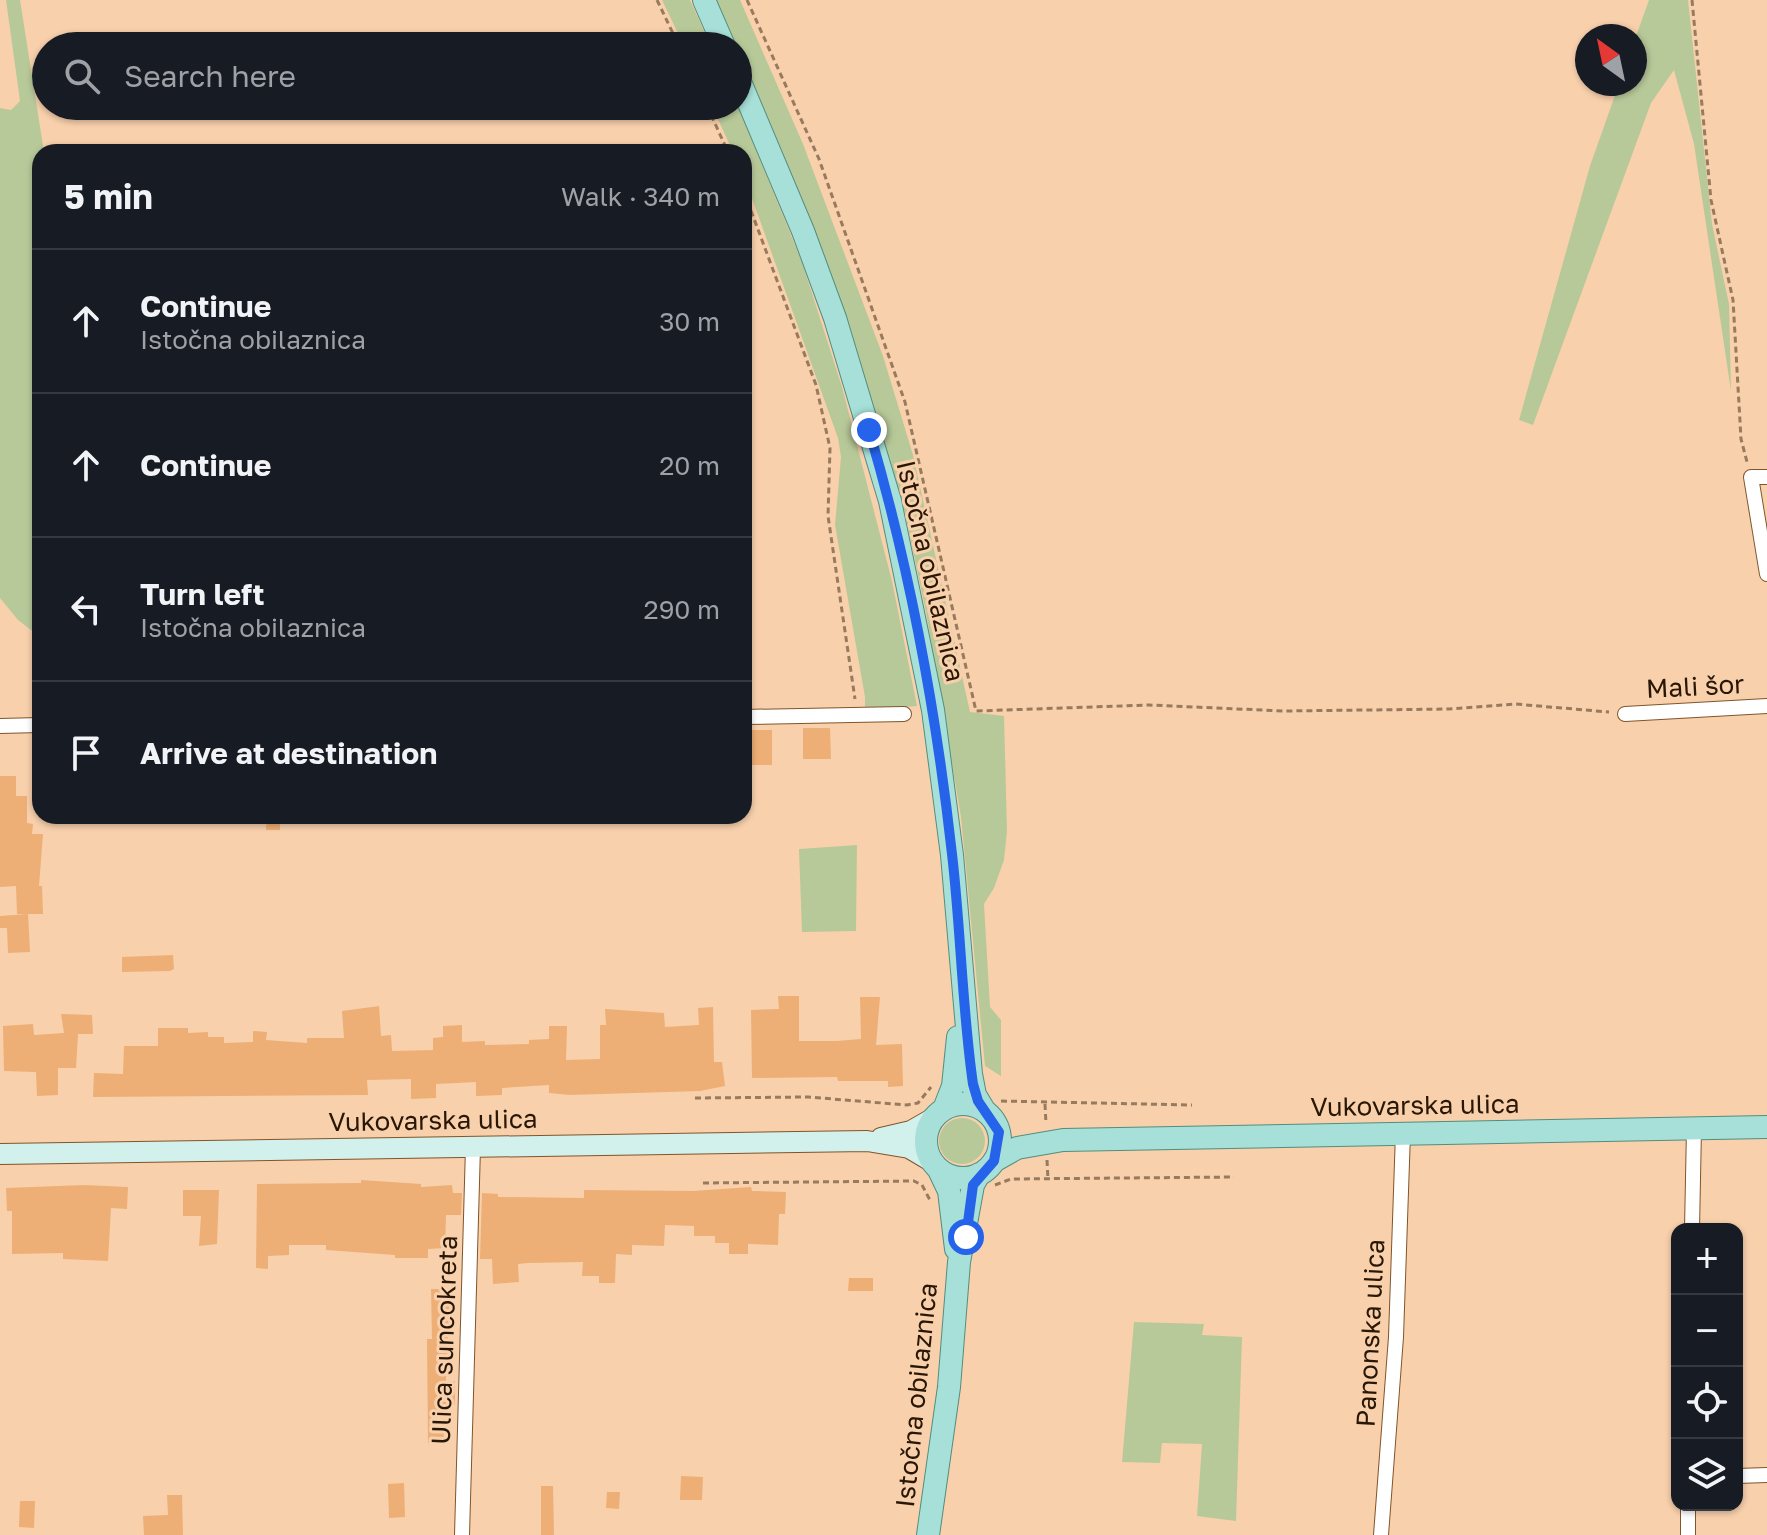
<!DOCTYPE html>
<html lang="en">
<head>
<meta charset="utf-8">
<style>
  body { margin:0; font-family:"Golos Text",sans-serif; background:#20242c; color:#f1f3f6 }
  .controls { position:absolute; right:24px; bottom:24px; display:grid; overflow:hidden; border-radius:16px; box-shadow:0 2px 6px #0004 }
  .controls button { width:72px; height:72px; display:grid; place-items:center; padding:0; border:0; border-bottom:2px solid #363941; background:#171b24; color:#f1f3f6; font:40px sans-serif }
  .compass { position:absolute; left:1575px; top:24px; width:72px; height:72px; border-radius:50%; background:#171b24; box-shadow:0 2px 6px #0004; rotate:327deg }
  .stop { position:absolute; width:24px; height:24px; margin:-18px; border:6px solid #2563eb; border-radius:50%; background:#fff }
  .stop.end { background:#2563eb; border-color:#fff; box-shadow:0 2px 8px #0008 }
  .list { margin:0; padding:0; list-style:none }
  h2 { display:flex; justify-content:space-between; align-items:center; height:104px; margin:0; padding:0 32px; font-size:34px }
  h2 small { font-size:26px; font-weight:400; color:#9ea1a6 }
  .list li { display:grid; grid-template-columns:52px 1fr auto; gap:24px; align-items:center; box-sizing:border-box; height:144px; padding:0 32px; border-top:2px solid #363941 }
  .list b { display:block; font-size:30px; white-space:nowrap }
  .list p { margin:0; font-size:26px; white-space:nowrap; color:#9ea1a6 }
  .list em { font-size:26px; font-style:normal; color:#9ea1a6 }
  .icon { flex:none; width:44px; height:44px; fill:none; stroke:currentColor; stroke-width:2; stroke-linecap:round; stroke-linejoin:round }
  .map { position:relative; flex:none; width:1767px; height:1535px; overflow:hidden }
  .search { position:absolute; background:#171b24; box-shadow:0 2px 6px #0004; left:32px; top:32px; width:720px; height:88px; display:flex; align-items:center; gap:20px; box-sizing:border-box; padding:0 28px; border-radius:44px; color:#9ea1a6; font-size:30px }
  .panel { position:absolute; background:#171b24; box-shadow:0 2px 6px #0004; left:32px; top:144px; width:720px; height:680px; border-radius:24px }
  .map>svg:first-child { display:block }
</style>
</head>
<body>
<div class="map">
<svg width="1767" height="1535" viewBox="0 0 1767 1535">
  <rect width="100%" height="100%" fill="#f8d0ac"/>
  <!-- green -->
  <path fill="#b8c999" d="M6 0H20L44 152H40V637L18 620 0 598V108L11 110 20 101Z
    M662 0H690L711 46H684Z
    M713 0H740L803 144 883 356 913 455 970 712 1004 716 1007 831 1004 860 994 888 984 904 990 1007 1001 1020V1076L985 1066 961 817 926 612 905 513 869 404 738 46H735Z
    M1649 0H1688L1712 224 1729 304 1731 391 1694 144 1674 70 1651 103 1533 425 1519 420 1590 166 1619 84H1635V39Z
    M712 106H738L802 262 842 387 892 581 917 706 865 710V697L835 525 841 457 838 438 744 176V152H733Z
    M857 845 856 931 802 932 799 849Z
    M939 1141a23 23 0 1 1 46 0a23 23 0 1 1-46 0Z
    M1134 1322 1204 1324 1202 1335 1242 1337 1236 1521 1197 1516 1202 1444 1162 1443 1160 1463 1122 1462Z"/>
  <!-- building -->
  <path fill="#edaf75" d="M803 728H830L831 759H803Z
    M748 730H772V765H748Z
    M0 776H16V796H27V823L33 824 32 834H43L39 886H42L43 914H17L16 886 0 887Z
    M267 816H280V830H266Z
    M28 914 30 952 8 953 7 928H0V916Z
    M173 955 174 969 170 971 122 972V957Z
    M778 996H799V1041H837L861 1039 860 997H880L876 1045 902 1044 903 1086 888 1087V1081H838L837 1077 752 1078 751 1010 779 1009Z
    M379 1006 381 1036 391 1035 392 1051 433 1050V1038L443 1037V1026L462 1025V1042L485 1041V1045L529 1044V1040L549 1039V1026H567L566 1060 600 1059V1025H606L605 1009 664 1013 665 1027 699 1025 698 1008 713 1007 714 1062H722L725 1086 700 1091 570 1095 549 1093V1085L502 1088V1095L476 1096V1082L436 1084V1098L411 1099V1079L367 1080 368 1095 93 1097 94 1073 123 1074 124 1046H158V1028H188V1033L208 1032V1037H224V1043L253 1042V1031L267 1032 266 1040 307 1043V1038H344L342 1011Z
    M61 1014 92 1015 93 1034H78L76 1068H58V1095L37 1096 36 1072 4 1071 3 1026 33 1024 34 1035 64 1033Z
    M361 1180 421 1184V1187L452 1185 453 1193H462L461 1215H446L445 1248 428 1249V1258H395V1255L326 1250V1245H289V1255L268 1256V1269L256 1268 257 1184 361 1183Z
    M84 1185 128 1187 127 1209 111 1208 108 1261 63 1259V1253L12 1254V1211H7L6 1188Z
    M751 1187 752 1191 786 1192 785 1214H779L778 1245 748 1244V1254H729V1243H715V1236H694V1226L665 1225 664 1246 632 1245V1255L616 1254 615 1283H599V1276H582L583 1262 528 1263 518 1264 519 1282 493 1284 492 1259H480L482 1193 498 1194V1197L584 1198V1190L693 1191Z
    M183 1190H219L217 1244 199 1246 201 1216H183Z
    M849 1278H873V1291H848Z
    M431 1289H450L446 1381H455V1405H449V1418H443L444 1442 428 1443 427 1339H432Z
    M681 1476 703 1477 702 1500H680Z
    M404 1483 405 1517 389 1518 388 1484Z
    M541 1486H553L554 1535H541Z
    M607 1492H620L619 1509 606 1508Z
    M167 1495H182L183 1535H144L143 1516 168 1515Z
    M20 1501H35L34 1528 19 1527Z"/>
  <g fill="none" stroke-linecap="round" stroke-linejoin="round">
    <!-- minor casing -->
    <g stroke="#80552a" stroke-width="16">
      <path id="minor" d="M1767 477H1751L1767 574
        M1625 714 1767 706
        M744 717 904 714
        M0 726 40 725
        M1692 1229 1694 1128
        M1737 1476 1767 1475
        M462 1535 473 1147
        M1381 1535 1396 1337 1403 1133
        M1688 1535V1505"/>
    </g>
    <!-- secondary casing -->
    <g stroke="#80552a" stroke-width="22">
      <path id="secondary" d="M881 1138 911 1131 932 1119
        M0 1154 867 1141 909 1148 931 1161"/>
    </g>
    <!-- primary casing -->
    <g stroke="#538d7e" stroke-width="24">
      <path id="primary" d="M704 0 724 46
        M738 77 803 231 835 318 890 501 933 710 952 855 971 1074 975 1095 984 1110
        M926 1141a37 37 0 1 1 74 0a37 37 0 1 1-74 0Z
        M944 1109 953 1086 958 1037
        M994 1161 1017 1148 1063 1140 1767 1127
        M939 1170 949 1191 956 1249
        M928 1535 949 1387 959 1262 973 1185 979 1174"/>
    </g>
    <!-- path -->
    <path stroke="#987a5f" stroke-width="3" stroke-dasharray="6 4" stroke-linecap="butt" d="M657 0 679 46
      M747 0 819 159 905 402 976 711 1149 705 1284 711 1449 709 1515 704 1609 712
      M1692 0 1711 200 1733 300 1741 439 1747 462
      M707 106 728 152
      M744 192 816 385 830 448 828 516 855 699
      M695 1098 808 1097 907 1105 918 1103 931 1087
      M1001 1101 1192 1105
      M1045 1104 1046 1124
      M1047 1160 1048 1180
      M703 1183 914 1181 922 1185 931 1202
      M995 1185 1011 1179 1234 1177"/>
    <!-- minor -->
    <use href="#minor" stroke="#fff" stroke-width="14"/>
    <!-- secondary -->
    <use href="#secondary" stroke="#d2f0ec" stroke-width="20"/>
    <!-- primary -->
    <use href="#primary" stroke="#a6e0d8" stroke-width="22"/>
  </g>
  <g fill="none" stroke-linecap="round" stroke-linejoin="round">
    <!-- route -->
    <path stroke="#2563eb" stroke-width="10" d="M869 430C910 569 936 710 952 854 961 931 962 1008 973 1084L978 1101 999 1132 994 1161 973 1185 966 1237"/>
  </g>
  <g text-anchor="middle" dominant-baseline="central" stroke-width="6" stroke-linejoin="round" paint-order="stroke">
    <!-- street labels -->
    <g font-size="26" fill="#291706" stroke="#f8d0ac">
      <text transform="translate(931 571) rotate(77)">Istočna obilaznica</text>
      <text transform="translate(1695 686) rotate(-3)">Mali šor</text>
      <text transform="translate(1415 1105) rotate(-1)">Vukovarska ulica</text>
      <text transform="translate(433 1120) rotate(-1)">Vukovarska ulica</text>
      <text transform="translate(1370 1333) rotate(-87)">Panonska ulica</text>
      <text transform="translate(444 1340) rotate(-88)">Ulica suncokreta</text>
      <text transform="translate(916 1395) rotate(-84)">Istočna obilaznica</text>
    </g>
  </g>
</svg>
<div class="controls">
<button>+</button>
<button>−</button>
<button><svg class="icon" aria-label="locate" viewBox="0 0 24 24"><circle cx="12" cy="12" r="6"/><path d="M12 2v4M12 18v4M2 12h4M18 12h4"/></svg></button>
<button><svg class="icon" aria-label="layers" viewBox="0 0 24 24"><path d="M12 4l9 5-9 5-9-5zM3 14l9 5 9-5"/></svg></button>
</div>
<svg class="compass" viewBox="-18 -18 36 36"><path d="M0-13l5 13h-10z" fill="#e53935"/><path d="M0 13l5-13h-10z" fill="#9ea1a6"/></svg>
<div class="stop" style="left:966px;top:1237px"></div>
<div class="stop end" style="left:869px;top:430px"></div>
<div class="search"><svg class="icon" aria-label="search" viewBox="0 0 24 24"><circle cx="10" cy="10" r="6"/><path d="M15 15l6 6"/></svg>Search here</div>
<section class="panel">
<h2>5 min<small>Walk · 340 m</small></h2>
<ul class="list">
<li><svg class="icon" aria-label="ahead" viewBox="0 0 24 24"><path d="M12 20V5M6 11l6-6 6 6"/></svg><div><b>Continue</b><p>Istočna obilaznica</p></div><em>30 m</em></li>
<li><svg class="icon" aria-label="ahead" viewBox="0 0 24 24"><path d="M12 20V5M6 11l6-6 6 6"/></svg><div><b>Continue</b></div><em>20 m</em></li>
<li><svg class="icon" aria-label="left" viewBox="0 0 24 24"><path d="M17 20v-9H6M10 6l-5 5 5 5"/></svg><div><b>Turn left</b><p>Istočna obilaznica</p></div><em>290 m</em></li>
<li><svg class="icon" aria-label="arrive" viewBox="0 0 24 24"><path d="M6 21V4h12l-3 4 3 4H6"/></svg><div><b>Arrive at destination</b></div></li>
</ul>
</section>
</div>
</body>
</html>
